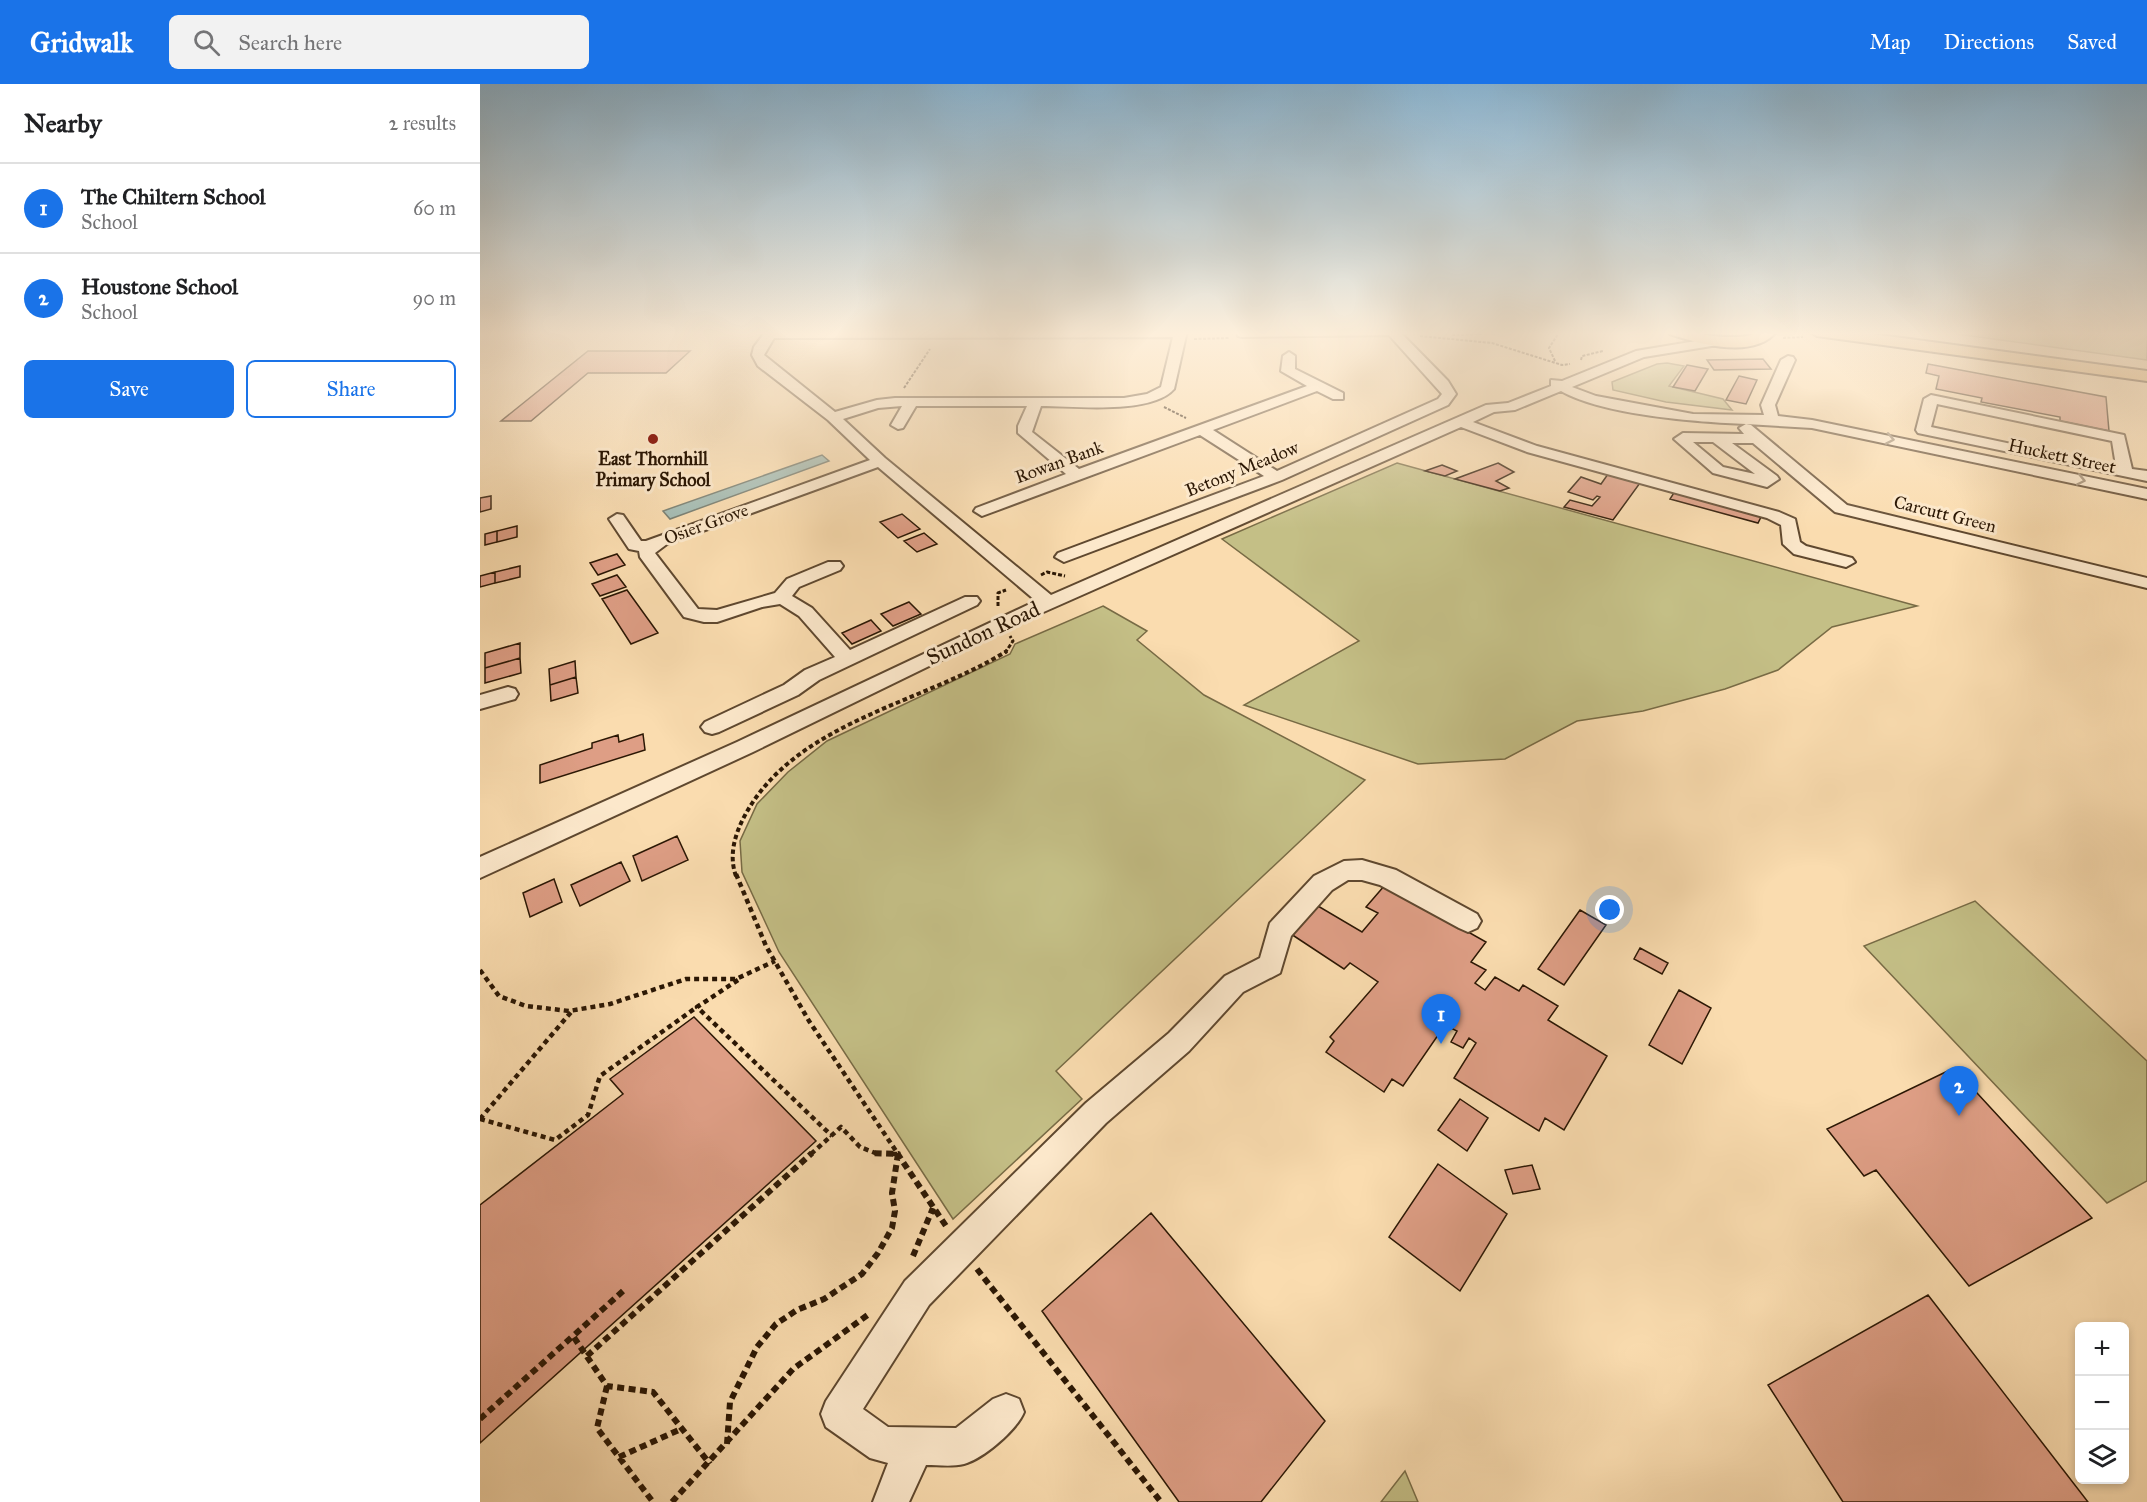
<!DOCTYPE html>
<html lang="en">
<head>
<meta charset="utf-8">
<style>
  body { margin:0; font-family:"IM FELL Great Primer",serif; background:#f2f2f2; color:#202124 }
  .controls { position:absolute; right:18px; bottom:18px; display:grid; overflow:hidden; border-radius:9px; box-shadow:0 3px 9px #0003 }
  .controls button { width:54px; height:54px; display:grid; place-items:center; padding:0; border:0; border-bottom:2px solid #e0e0e0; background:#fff; color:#202124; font:30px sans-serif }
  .you { position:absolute; left:1130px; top:826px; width:21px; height:21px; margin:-15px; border:4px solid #fff; border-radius:50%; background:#1a73e8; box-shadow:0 0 0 9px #1a73e833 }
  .badge { display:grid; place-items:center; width:39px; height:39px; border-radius:50%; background:#1a73e8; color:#fff; font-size:20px; font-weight:700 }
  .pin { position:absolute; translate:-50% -50px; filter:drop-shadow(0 2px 3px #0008) }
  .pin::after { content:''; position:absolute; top:32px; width:21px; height:18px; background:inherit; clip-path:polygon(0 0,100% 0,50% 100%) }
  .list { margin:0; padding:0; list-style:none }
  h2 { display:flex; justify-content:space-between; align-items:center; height:78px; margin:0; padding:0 24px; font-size:26px }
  h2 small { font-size:20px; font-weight:400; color:#757577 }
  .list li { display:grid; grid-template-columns:39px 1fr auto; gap:18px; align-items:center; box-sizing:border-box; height:90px; padding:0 24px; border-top:2px solid #e0e0e0 }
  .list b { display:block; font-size:22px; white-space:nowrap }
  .list p { margin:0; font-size:20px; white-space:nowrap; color:#757577 }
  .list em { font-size:20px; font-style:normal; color:#757577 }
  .actions { display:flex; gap:12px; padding:18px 24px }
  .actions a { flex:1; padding:14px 0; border:2px solid #1a73e8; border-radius:9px; text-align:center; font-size:21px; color:#1a73e8 }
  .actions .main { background:#1a73e8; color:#fff }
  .icon { flex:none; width:33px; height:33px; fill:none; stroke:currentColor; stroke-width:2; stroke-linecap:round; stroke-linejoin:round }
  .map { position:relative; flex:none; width:1667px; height:1418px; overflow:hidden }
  header { display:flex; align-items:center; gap:36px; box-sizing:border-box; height:84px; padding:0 30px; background:#1a73e8; color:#fff }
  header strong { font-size:28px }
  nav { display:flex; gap:33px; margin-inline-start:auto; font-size:21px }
  .search { width:420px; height:54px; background:#f2f2f2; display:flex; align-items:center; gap:15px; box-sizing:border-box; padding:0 21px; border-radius:9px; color:#757577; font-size:22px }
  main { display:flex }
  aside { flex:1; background:#fff }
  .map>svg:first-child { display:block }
</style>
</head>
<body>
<header>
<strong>Gridwalk</strong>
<div class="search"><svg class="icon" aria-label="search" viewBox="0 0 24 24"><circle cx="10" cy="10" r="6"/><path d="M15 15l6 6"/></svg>Search here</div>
<nav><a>Map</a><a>Directions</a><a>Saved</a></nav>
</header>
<main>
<aside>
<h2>Nearby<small>2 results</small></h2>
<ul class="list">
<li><span class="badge">1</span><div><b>The Chiltern School</b><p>School</p></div><em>60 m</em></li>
<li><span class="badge">2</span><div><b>Houstone School</b><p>School</p></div><em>90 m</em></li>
</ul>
<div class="actions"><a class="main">Save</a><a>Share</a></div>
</aside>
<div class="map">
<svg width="1667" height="1418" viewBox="0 0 1667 1418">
  <rect width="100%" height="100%" fill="#fadcaf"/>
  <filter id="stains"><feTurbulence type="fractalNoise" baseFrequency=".00333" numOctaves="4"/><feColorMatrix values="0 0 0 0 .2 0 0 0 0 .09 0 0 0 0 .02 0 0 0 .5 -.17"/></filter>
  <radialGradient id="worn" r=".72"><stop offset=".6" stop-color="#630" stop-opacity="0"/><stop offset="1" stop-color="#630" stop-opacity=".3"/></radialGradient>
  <!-- green -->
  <path fill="#c4bf86" stroke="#786b45" stroke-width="1.5" d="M1455 247H1667V276Z
    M1187 279 1204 282 1189 302 1243 315 1252 326 1186 318 1133 306 1132 298 1177 280Z
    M917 379 1437 522 1352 543 1298 586 1245 605 1163 627 1097 637 1025 675 938 680 764 621 879 557 742 455Z
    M623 522 667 547 657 556 724 611 885 696 576 987 602 1015 473 1135 299 868 262 788 260 757 277 720 308 688 347 657 530 570 535 560Z
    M1495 817 1667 977V1097L1627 1119 1384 862Z
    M925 1387 938 1418H901Z"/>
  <!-- water -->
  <path fill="#a0bab3" stroke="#71796d" stroke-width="1.5" d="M342 371 349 377 190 435 183 427Z"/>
  <!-- building -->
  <path fill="#de9e85" stroke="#2b1704" stroke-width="1.5" d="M108 267H210L186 289H108L51 337H21Z
    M1283 275 1291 285 1234 286 1227 276Z
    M1448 280 1626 313 1629 347 1580 337V333L1501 318 1502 314 1456 305 1459 292 1446 289Z
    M1207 281 1228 285 1215 307 1193 303Z
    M1259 292 1277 296 1266 320 1246 316Z
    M1018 379 1034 388 1016 397 1029 404 1020 407 975 395Z
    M962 381 977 387 965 392 945 387Z
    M1128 390 1160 399 1133 436 1084 423 1090 416 1112 422 1120 413 1117 412 1113 416 1088 408 1101 393 1121 400Z
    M1195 407 1282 431 1278 439 1190 415Z
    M11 412V425L0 428V414Z
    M422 430 440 445 418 454 400 438Z
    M37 442V453L17 458V447Z
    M17 447V458L5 461V450Z
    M444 449 457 460 437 468 424 457Z
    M137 470 145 481 118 491 110 479Z
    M40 482V493L15 499V488Z
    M15 488V499L0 503V492Z
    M137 491 146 503 120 512 112 500Z
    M147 506 178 549 151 560 122 515Z
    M429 518 441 530 413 542 401 530Z
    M391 536 401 547 372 560 362 549Z
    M40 559V574L5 584V569Z
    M40 574 41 589 5 599V584Z
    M95 577 96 593 70 601 69 585Z
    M96 593 98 609 71 617 70 601Z
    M163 650 165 666 60 699V681L112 664V659L138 651 139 658Z
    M197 752 208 776 162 797 153 772Z
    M141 778 150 797 100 822 91 801Z
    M74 795 82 818 50 833 43 809Z
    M905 801 1006 858 991 878 1006 886 995 899 1005 906 1015 893 1039 907 1043 901 1078 922 1068 936 1127 972 1084 1046 1065 1034 1059 1047 974 994 996 959 989 954 983 964 971 958 977 947 965 941 923 1002 912 995 904 1008 846 968 854 957 850 953 898 898 870 879 864 885 811 850 838 822 882 848 898 829 886 823Z
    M1100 826 1126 841 1084 901 1058 885Z
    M1160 864 1188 879 1182 890 1154 875Z
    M1199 906 1231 924 1202 980 1169 961Z
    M214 933 336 1057 0 1359V1121L143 1010 130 995Z
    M1474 984 1612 1134 1489 1202 1396 1086 1384 1092 1347 1045Z
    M980 1015 1008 1034 987 1067 958 1046Z
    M958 1080 1027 1130 980 1207 909 1153Z
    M1052 1081 1060 1105 1033 1110 1025 1086Z
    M671 1129 845 1337 781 1418H699L562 1227Z
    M1448 1211 1608 1418H1363L1288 1301Z"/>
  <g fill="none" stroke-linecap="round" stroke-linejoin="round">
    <!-- minor casing -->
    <g stroke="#5f482f" stroke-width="4">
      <path id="minor" d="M286 247H707L694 305C671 331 594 322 561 322L552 348 599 385 827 302 801 287 803 272 809 268 815 272V285L863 309V315H853L837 307 733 346 797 387 958 315 962 310 909 251 762 253 758 252 757 247H919L968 297 976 310 968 321 802 396 584 478 575 473 578 469 784 392 720 351 502 432 494 427 496 424 586 390 538 349V342L547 322H436L423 344 418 345 411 341 422 322 398 324 363 335 405 374 571 511 1006 321 1028 319 1071 302V296L1082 297 1156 267 1240 253 1244 254V260L1164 273 1092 303 1116 312 1213 330 1284 331 1281 321 1301 276 1308 272 1313 273 1315 276 1295 321 1298 332 1332 336 1667 405V415L1332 344 1266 340 1271 341 1367 421 1667 494V504L1355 428 1273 359H1252L1297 392 1299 395 1287 403 1233 389 1194 355 1203 349 1264 350 1259 344 1266 340C1217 338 1123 331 1081 307L1035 326 1014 328 993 338 1057 362 1299 428 1315 435 1320 458 1326 462 1372 474 1375 478 1366 483 1314 470 1303 460 1301 441 1287 434 1047 368 981 343 525 545 273 668 0 794V773L257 658 556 517 398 383 187 460 175 469 218 525 237 526 295 509 307 495 348 478H360L363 482 360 486 319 503 312 512 332 524 370 566 485 513H497L500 517 497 521 339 596 318 611 239 648 232 650 225 648 221 643 225 638 304 601 325 586 355 573 319 532 300 520 282 523 237 538H224L204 533 160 473 159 467 149 465 129 435 137 430 143 431 161 457H166L390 376 348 336 278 282 272 271 274 263ZM693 253 681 303 667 310 644 314H415L397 316 355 328 284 271 294 254ZM1213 358H1233L1275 390 1243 383Z
        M1451 311 1644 351 1652 385 1667 387V397L1438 349 1436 346 1444 315ZM1457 320 1632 357 1636 382 1451 343Z
        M28 603 35 605 38 610 35 615 0 625V611Z
        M882 776 916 786 997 830 1001 837 997 844 988 848 979 844 900 801 882 796H868L852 806 811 852 800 889 763 908 709 967 626 1039 449 1221 383 1325 408 1343 476 1344 513 1315 526 1310 539 1315 544 1328C537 1346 503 1375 484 1380 472 1383 458 1381 446 1381L429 1418H393L408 1379 390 1374 346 1343 341 1330 346 1317 425 1197 606 1019 689 949 745 892 780 874 790 839 834 792 864 777Z"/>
    </g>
    <!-- major casing -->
    <g stroke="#2b1704" stroke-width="4">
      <path id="major" d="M1188 247C1211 246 1232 254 1255 253 1270 253 1282 246 1297 247 1274 276 1219 260 1190 250Z
        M1329 247H1370L1667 287V297L1337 252Z"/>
    </g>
    <!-- path-far4 -->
    <path stroke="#2b1704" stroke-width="2" stroke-dasharray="3 1.5" stroke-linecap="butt" d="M972 251 1072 247
      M940 252 1012 259 1082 281 1090 280
      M1303 254 1323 253
      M714 255 749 254
      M1101 276 1102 272 1123 267
      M1075 277 1069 264 1080 247
      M424 304 450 265
      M684 323 706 334"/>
    <!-- path-far3 -->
    <path stroke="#2b1704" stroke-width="3" stroke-dasharray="4 2" stroke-linecap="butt" d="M561 491 567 488 585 492
      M518 522V509L526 506
      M525 569 533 557 530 552"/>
    <!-- path-far2 -->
    <path stroke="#2b1704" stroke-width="4" stroke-dasharray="4.5 3" stroke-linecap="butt" d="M256 792C249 773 254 753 263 735 312 638 442 620 527 567"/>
    <!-- path-far1 -->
    <path stroke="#2b1704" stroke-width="4.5" stroke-dasharray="5 4" stroke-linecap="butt" d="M256 790 286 862 329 937 418 1070
      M0 886 19 912 46 922 89 927 130 920 206 895H256L295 877
      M258 896 217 923 352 1052
      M0 1035 75 1056 108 1031 120 992 217 923
      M0 1035 92 927
      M331 1070 361 1043 380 1063 398 1070
      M412 1070H418"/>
    <!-- path -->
    <path stroke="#2b1704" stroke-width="6" stroke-dasharray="7 4.5" stroke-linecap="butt" d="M417 1069 466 1142
      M433 1172 453 1124
      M497 1185 681 1418
      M143 1207 93 1252 127 1302 173 1308 230 1380
      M107 1272 332 1069
      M127 1302 117 1344 173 1418
      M0 1335 93 1252
      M247 1360 250 1318 277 1263 296 1240 317 1226 344 1215 382 1190 398 1169 412 1144 415 1127 412 1109 418 1070 391 1069
      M139 1373 201 1345
      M192 1418 313 1285 389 1230"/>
    <!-- minor -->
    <use href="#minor" fill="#fce8cb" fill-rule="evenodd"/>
    <!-- major -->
    <use href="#major" fill="#edbe78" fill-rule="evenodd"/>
  </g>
  <!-- one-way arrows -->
  <defs><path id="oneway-chevron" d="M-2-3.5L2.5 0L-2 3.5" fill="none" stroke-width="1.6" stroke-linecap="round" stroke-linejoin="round" transform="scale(1.5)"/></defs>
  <g stroke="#9e8a71">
    <use href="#oneway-chevron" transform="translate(1410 355) rotate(11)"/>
    <use href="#oneway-chevron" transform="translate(1601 396) rotate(12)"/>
  </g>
  <!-- sky -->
  <linearGradient id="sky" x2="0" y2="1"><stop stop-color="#8bb6d3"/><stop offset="0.56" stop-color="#fdefdb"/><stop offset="1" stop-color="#fdefdb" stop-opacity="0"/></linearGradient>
  <rect width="1667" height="445" fill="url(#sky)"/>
  <!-- markers -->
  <circle fill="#8f2418" stroke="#fce8cb" stroke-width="2" cx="173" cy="355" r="6"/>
  <g text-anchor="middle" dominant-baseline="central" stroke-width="6" stroke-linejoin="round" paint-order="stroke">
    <!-- far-street labels -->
    <g font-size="18" fill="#2b1704" stroke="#fce8cb">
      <text transform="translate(1582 372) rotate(12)">Huckett Street</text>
      <text transform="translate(579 378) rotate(-20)">Rowan Bank</text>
      <text transform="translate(762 385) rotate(-22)">Betony Meadow</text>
      <text transform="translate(1465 430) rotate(14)">Carcutt Green</text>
      <text transform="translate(226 440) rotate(-20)">Osier Grove</text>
    </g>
    <!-- far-poi labels -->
    <g font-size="18" font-weight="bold" fill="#2b1704" stroke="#fce8cb">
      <text x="173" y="375">East Thornhill<tspan x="173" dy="21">Primary School</tspan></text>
    </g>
    <!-- street labels -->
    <g font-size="22" fill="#2b1704" stroke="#fce8cb">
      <text transform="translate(503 549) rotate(-25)">Sundon Road</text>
    </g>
  </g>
  <rect width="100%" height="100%" filter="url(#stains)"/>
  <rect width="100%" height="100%" fill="url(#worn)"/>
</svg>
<div class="controls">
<button>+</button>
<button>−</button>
<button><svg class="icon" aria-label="layers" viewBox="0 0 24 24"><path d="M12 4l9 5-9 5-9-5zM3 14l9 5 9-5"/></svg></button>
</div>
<div class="you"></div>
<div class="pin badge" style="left:961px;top:960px">1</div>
<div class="pin badge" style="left:1479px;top:1032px">2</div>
</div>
</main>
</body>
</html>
